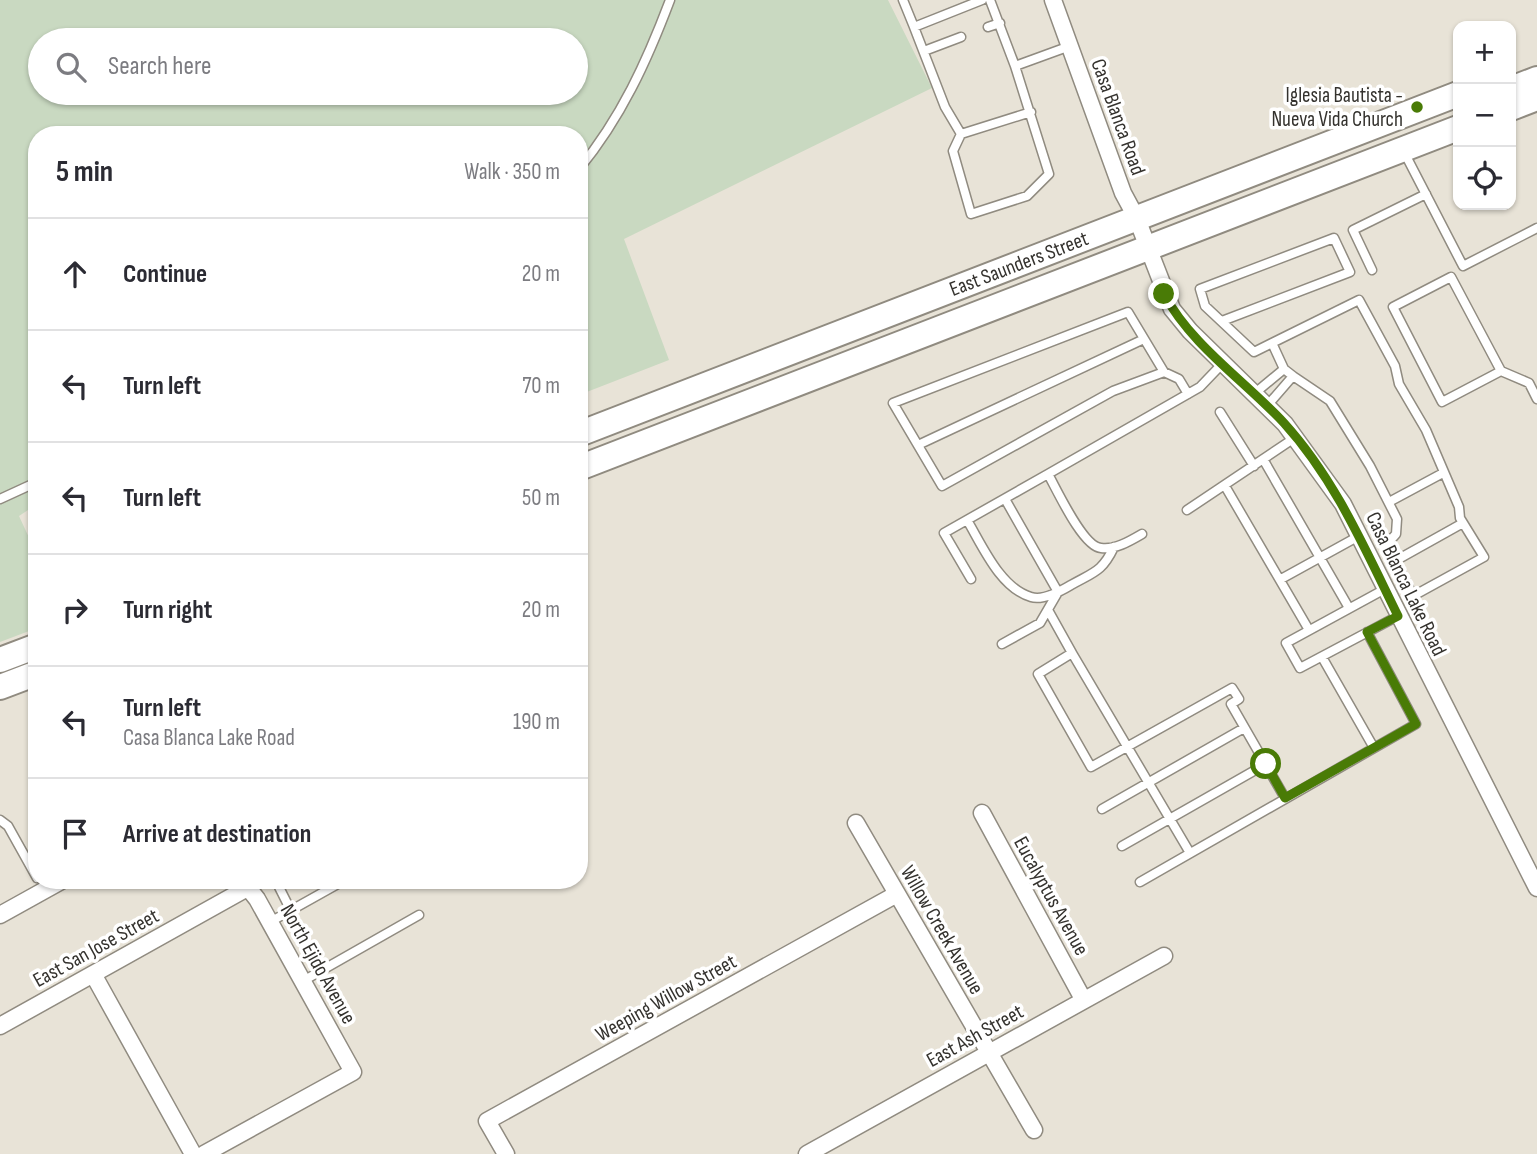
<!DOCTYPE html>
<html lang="en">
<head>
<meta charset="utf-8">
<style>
  body { margin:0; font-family:"Sofia Sans Condensed",sans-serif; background:#f7f7f7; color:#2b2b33 }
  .controls { position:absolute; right:21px; top:21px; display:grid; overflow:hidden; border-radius:14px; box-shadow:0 2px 5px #0004 }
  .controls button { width:63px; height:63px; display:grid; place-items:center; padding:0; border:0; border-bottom:2px solid #e1e1e2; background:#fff; color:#2b2b33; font:35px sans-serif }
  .stop { position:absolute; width:21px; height:21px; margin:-16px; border:5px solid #497b06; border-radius:50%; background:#fff }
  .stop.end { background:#497b06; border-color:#fff; box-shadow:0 2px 7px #0008 }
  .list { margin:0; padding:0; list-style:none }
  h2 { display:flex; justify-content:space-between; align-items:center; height:91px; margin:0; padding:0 28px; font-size:30px }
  h2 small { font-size:23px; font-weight:400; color:#7c7c81 }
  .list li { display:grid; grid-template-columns:46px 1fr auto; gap:21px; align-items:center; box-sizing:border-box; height:112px; padding:0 28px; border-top:2px solid #e1e1e2 }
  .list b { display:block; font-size:26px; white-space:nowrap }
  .list p { margin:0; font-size:23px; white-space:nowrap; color:#7c7c81 }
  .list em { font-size:23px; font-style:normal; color:#7c7c81 }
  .icon { flex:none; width:38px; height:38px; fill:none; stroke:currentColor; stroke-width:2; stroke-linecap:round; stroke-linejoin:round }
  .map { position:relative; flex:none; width:1537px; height:1154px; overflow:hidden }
  .search { position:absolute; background:#fff; box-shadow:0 2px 5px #0004; left:28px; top:28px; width:560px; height:77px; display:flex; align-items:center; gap:18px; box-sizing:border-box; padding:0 24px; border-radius:38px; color:#7c7c81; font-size:26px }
  .panel { position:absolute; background:#fff; box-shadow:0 2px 5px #0004; left:28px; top:126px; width:560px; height:763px; border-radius:28px }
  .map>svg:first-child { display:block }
</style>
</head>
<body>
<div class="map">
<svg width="1537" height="1154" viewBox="0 0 1537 1154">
  <rect width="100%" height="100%" fill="#e8e3d7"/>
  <!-- green -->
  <path fill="#c9d9c1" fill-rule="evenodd" d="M0 0H888L932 88 624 239 669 360 579 395V135H37V512L28 510 19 516 37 555V628L0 642ZM40 40H576V93H40Z"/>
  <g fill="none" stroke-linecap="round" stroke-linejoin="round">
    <!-- service casing -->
    <g stroke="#908b80" stroke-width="11">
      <path id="service" d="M903 0 914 27 982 0
        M990 0 1015 66
        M914 27 945 107 961 134
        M988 27 1000 23
        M924 51 961 37
        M1031 112 961 134 953 151 971 214 1027 196 1049 174 1015 66 1070 46
        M1404 152 1463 266 1537 228
        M579 169C621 118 647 61 670 0
        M1372 270 1353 230 1426 194
        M1222 321 1350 272 1334 238 1200 289 1205 306 1254 352 1272 343
        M1284 369 1272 343 1359 300 1395 366 1399 384 1426 430 1459 507 1460 518 1484 557 1413 596 1387 544 1396 534 1397 519 1370 466 1330 401 1293 376
        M1501 371 1442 402 1393 307 1451 277 1501 371 1529 383 1537 399
        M1164 372 1113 391 942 486 893 403 1128 312 1164 372 1179 379 1188 394
        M1255 393 1284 369 1293 376 1267 406
        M1220 412 1254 466
        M918 445 1144 339
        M1263 459 1349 608
        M1225 486 1309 630
        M0 499 37 482
        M1005 499 1058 592
        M1389 502 1443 473
        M1187 510 1296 437
        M967 520C982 545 1000 588 1031 597 1043 601 1061 591 1071 585 1094 572 1102 572 1114 547
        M1142 534C1130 541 1115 550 1101 548 1083 547 1057 490 1048 474L1200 387 1223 363
        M1395 561 1463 523
        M971 579 944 533 1048 474
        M1281 579 1359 536
        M1385 589 1286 643 1300 668 1398 616
        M1048 610 1072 653 1038 674 1091 767 1232 688 1239 699 1231 704 1285 798
        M1002 644 1040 623 1058 592
        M1072 653 1190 853
        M1322 657 1374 748
        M1102 809 1244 728
        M0 820 8 826 37 878
        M1122 846 1266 764
        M286 880 278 885 291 911
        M1140 882 1416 724 1367 632
        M270 922 345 880
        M303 981 419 915"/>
    </g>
    <!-- minor casing -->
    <g stroke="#908b80" stroke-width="19">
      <path id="minor" d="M1053 0 1123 193 1137 219 1172 309 1190 331 1285 424 1343 504 1537 888
        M982 813 1083 999
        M856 823 1034 1130
        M0 915 63 880
        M93 974 193 1154
        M0 1026 249 887
        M204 1154 353 1072 257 899 242 880
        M506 1154 487 1121 897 894
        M807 1154 1164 956"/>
    </g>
    <!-- primary casing -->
    <g stroke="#908b80" stroke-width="28">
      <path id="primary" d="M1511 89 1537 79
        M1511 108 1537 98
        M579 434 1458 94
        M579 468 1458 128
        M0 660 37 646
        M0 687 37 673"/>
    </g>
    <!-- service -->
    <use href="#service" stroke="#fff" stroke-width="8"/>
    <!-- minor -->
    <use href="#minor" stroke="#fff" stroke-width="16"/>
    <!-- primary -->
    <use href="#primary" stroke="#fff" stroke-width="24"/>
  </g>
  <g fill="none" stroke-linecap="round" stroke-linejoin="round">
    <!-- route -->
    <path stroke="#497b06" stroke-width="9" d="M1164 294C1191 345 1245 381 1284 423 1335 479 1365 549 1398 616L1367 632 1416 724 1285 798 1266 764"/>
  </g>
  <!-- markers -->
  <circle fill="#497b06" stroke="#fff" stroke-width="2.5" cx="1417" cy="107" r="7"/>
  <g text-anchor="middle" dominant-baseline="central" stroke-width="7" stroke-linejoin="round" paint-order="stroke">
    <!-- poi labels -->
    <g font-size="21" fill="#34322e" stroke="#fff" text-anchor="end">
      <text x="1403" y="95">Iglesia Bautista -<tspan x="1403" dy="24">Nueva Vida Church</tspan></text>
    </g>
    <!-- street labels -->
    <g font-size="21" fill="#34322e" stroke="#fff">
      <text transform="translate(1118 117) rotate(70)">Casa Blanca Road</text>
      <text transform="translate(1019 264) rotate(-21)">East Saunders Street</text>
      <text transform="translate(1406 584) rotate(64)">Casa Blanca Lake Road</text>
      <text transform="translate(1051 896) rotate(61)">Eucalyptus Avenue</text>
      <text transform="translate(942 930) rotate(60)">Willow Creek Avenue</text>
      <text transform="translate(96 948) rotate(-29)">East San Jose Street</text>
      <text transform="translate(318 964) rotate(61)">North Ejido Avenue</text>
      <text transform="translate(666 998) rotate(-29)">Weeping Willow Street</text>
      <text transform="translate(975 1036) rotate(-29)">East Ash Street</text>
    </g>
  </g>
</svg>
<div class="controls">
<button>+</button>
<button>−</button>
<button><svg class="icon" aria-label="locate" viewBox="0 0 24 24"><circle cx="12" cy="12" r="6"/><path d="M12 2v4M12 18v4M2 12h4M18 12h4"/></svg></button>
</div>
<div class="stop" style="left:1266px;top:764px"></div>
<div class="stop end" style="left:1164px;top:294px"></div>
<div class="search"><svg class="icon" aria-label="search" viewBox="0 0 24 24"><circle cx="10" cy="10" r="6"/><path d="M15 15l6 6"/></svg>Search here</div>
<section class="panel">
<h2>5 min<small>Walk · 350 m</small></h2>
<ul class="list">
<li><svg class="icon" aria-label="ahead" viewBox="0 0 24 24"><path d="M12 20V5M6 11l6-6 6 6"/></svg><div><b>Continue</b></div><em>20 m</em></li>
<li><svg class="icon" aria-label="left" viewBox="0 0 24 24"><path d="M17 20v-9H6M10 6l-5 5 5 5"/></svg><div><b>Turn left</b></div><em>70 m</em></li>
<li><svg class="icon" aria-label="left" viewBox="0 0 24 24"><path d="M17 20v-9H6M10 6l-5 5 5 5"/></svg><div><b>Turn left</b></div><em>50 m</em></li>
<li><svg class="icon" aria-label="right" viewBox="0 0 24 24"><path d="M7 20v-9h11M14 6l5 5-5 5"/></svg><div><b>Turn right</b></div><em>20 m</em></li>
<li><svg class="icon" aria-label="left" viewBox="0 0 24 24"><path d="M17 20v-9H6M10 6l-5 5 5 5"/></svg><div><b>Turn left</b><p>Casa Blanca Lake Road</p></div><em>190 m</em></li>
<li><svg class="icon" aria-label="arrive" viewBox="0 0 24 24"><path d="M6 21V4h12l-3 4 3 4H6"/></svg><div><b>Arrive at destination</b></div></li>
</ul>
</section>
</div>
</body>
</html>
